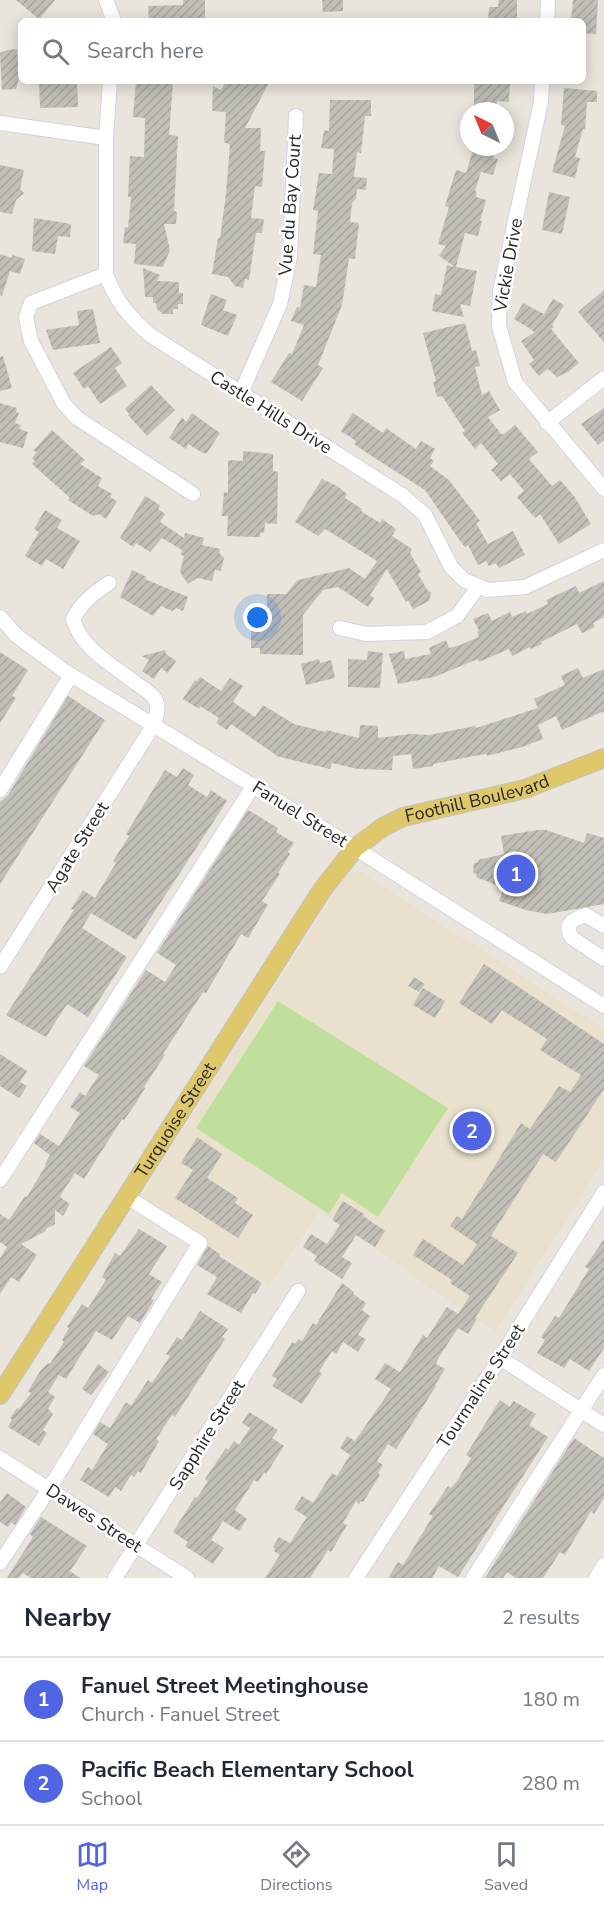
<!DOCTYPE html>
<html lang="en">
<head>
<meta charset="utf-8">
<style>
  body { margin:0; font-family:"Nunito Sans",sans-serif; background:#f2f2f3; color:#1f2937 }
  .compass { position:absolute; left:460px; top:102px; width:54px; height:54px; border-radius:50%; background:#fff; box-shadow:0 3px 15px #0003; rotate:317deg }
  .you { position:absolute; left:258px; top:618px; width:21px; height:21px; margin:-15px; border:4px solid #fff; border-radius:50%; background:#1a73e8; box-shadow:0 0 0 9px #1a73e833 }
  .badge { display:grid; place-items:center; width:39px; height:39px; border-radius:50%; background:#4f65e3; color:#fff; font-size:20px; font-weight:700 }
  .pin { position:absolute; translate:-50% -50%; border:3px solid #fff; box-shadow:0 2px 6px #0006 }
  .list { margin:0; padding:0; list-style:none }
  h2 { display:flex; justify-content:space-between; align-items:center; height:78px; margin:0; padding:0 24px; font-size:26px }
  h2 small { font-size:20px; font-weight:400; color:#747a83 }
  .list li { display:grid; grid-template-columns:39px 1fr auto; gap:18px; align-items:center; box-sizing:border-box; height:84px; padding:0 24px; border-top:2px solid #e0e1e3 }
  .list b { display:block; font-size:22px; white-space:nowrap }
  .list p { margin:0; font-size:20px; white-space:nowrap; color:#747a83 }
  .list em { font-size:20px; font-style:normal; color:#747a83 }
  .icon { flex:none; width:33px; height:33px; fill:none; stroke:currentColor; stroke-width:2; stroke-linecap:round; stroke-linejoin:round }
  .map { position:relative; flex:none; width:604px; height:1578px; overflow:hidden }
  .search { position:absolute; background:#fff; box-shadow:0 3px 15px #0003; left:18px; right:18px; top:18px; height:66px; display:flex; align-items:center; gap:15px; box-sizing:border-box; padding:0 21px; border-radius:9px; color:#747a83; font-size:22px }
  .sheet { height:246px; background:#fff }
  nav { display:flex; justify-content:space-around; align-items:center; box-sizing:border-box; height:84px; border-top:2px solid #e0e1e3; background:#fff; font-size:16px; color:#747a83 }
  nav a { display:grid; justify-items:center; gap:3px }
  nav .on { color:#4f65e3 }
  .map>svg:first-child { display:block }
</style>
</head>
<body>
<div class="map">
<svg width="604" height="1578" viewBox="0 0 604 1578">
  <defs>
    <pattern id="building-hatch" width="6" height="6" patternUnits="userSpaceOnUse" patternTransform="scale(1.5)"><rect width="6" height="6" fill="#c2beb8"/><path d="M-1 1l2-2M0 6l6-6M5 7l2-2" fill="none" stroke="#a7a39e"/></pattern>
  </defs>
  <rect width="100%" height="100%" fill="#e9e4dc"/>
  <!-- education -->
  <path fill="#e9e1cd" d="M360 872 604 1029V1160L495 1332 320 1211 269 1285 139 1201 171 1148 347 874Z"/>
  <!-- pitch -->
  <path fill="#c0df9c" d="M278 1001 448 1108 378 1217 342 1193 329 1214 196 1128Z"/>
  <!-- building -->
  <path fill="url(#building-hatch)" d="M16 0H55L39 19Z
    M183 0H205V21H149L148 6 183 5Z
    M322 0H343V11L323 12Z
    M499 0H517V21H488L489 7H498Z
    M573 0H598L596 34 583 33V21H571Z
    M17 49 19 78 16 89 2 90 0 53 7 50Z
    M39 81H77L78 107 40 108Z
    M136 81 173 83 169 135 178 136 174 211 177 212 176 224H164L170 250 163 267 134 264 136 244 123 243 125 227 128 228 131 197H128L130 156 144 157 145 118 133 117Z
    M226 81H270L245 128H261L260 151H265L262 187 255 186 251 218 264 219 262 233H256L249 280 245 279 243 288 235 286 228 277 212 274 218 238H220L226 194 230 145 224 142 226 112 212 111 213 86 221 90Z
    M474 81 510 84 509 102 497 101 496 111H474Z
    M564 88 597 91V102H587L585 129H583L575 157 580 158 575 178 552 172 565 126 561 125Z
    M330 100H371V116H365L361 153 357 152 354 177 367 178 366 190 357 189 356 199 352 203 350 222 359 223 355 259 349 258 342 305 318 365 323 368 302 401 271 382 289 353 292 354 304 325 291 321 297 307 300 308 304 285 316 287 321 255 313 254 318 211 313 210 319 173 332 174 334 149 321 148 324 130 329 131Z
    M474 147H496L493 158 498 159 493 175 481 172 475 191 477 192 476 197 486 200 480 221H482L478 236 465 233 456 267 477 271 470 306 460 304 464 317 432 311 435 294 441 295 447 265 455 267 439 256 446 246 438 244 449 207 445 206 456 170 466 173Z
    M0 165 24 170 20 189 24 193 16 200 12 214 0 212Z
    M549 192 570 197 562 234 542 230Z
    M34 218 71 224 70 237 58 236 55 254 32 251Z
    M0 254 12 258V255L25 259 20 274 10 271 2 296 0 295Z
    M143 268 160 275 157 281 179 282V293H183V304H178V309H173V314H163L157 309 156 303H153V297H145Z
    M604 290V342L578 312Z
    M211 294 227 300 223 310 237 315 228 336 201 325Z
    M553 299 564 305 552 325 554 327 551 329 579 363 568 372 557 377 548 369 539 376 529 364 534 360 521 341 535 332 514 319 523 303 544 314Z
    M93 309 100 343 53 350 46 330 79 325 77 311Z
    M465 323 472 351 476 350 480 366 475 367 482 395 489 391 500 410 488 417 501 434H504L515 425 538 452 529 459 552 486 560 480 574 496 591 524 559 544 540 514 535 518 517 497 524 491 510 474 501 481 491 470 498 464 481 443 475 449 462 433 465 431 442 396 437 397 433 382 436 381 423 333Z
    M111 347 122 363 115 368 127 386 100 404 88 386 84 389 73 373Z
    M3 356 12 388 0 391V357Z
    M151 385 175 410 147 436 128 415 129 414 125 409Z
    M0 403 17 408 16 412 19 413 15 423 21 425 19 429 28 432 23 448 0 442Z
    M604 408V440L598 445 581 424Z
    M192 413 220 433 207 453H203L188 444 186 449 169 438 182 417 186 422Z
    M353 413 383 433 386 428 416 449 421 441 435 449 430 458 434 461 430 466 449 480 480 521 476 523 488 544 513 531 525 555 499 568 496 563 489 566 486 561 478 565 468 545 465 547 458 538 425 490 370 455 354 444 356 441 341 431Z
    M52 430 85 460 80 464 102 478 98 486 112 494 110 497 117 501 106 519 99 514 93 516 68 500 70 498 32 464 35 461 32 458 37 452 33 451Z
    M243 451 273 454V471L278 472 277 524 265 523 264 533 260 532V537L227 536 228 516H222L224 492 228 493V460L243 461Z
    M322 479 337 486 347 494 345 498 362 509 361 511 380 523 382 519 396 529 392 536 412 549 410 553 421 572 418 574 428 591 431 592 429 601 413 609 408 600 406 602 387 569 370 595 374 598 368 607 338 587 323 590 303 615V655L260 654V648H251V631L262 632V616H264V611H267V594H286L298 580 349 568 365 579 377 561 325 529 318 536 295 522Z
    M145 496 160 505 158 509 165 514 160 522 184 538 185 533 204 538 202 545 220 549 219 553 224 558 221 571 215 570 212 581 197 578 188 584 180 572 184 556 181 555 182 550 162 538 150 552 136 543 133 547 120 538Z
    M45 510 62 520 57 528 80 541 63 569 46 559 42 566 25 556 39 532 34 529Z
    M132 570 147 577 145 579 188 597 183 611 176 608 172 611 161 606 153 616 120 597Z
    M604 581V617L593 623 595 627 582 633 577 624 541 642 542 644 531 649 530 647 512 656 509 649 479 662 478 659 434 677 398 684 389 654 404 651 405 659 431 654 429 648 446 640 449 648 460 645 479 637 477 632 479 631 473 619 488 613 492 621 510 612 512 617 526 611 527 614 548 604 546 600 576 586 579 593Z
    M165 650 166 654 176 661 168 673 161 668 154 679 142 671 149 660 142 656Z
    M368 651 383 653 380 688 348 687V659L367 660Z
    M0 652 28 670 12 696 16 698 0 723Z
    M319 659 320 663 331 660 335 678 306 685 301 664Z
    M578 668 583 678 604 669V711L562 730 556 716 538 725 543 739 522 747 487 756V754L479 755 433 764V766L413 769 411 754 393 756 392 770 358 769 332 763 330 769 276 756V755L231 724 227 730 216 723 219 718 200 706 199 709 183 699 195 680 197 681 200 677 221 691 230 678 243 686 233 702 255 717 263 705 294 724 326 732V730L359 738 360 725 378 726V738L411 734 429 735 475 726 476 728 538 708 534 699 565 685 561 676Z
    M68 696 105 720 0 884V802L8 795Z
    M183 768 194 775 188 785 207 797 211 790 227 801 136 940 91 913 82 928 127 957 88 1017 67 1004 46 1037 6 1015 74 910 71 909 83 890 95 898 116 863 113 861 129 836 126 834 165 770 177 777Z
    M248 810 278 828 276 832 294 843 288 852 290 854 278 873 280 874 262 901 268 905 248 938 241 934 206 993 203 992 163 1054 165 1055 144 1087 145 1088 136 1103 124 1120 122 1119 84 1179 75 1173 62 1193 60 1197 70 1204 63 1216 55 1210V1224L46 1229V1231L21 1244 37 1255 19 1282 11 1277 0 1294V1258L7 1247 0 1242V1214L9 1220 25 1196 27 1197 46 1165 45 1164 50 1155 34 1143 40 1134 59 1146 80 1113 70 1107 80 1092 85 1096 99 1075 84 1066 146 970 165 982 176 965 157 953Z
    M538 830H546L584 843 587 833 604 838V904L547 914 526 910 499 901 504 888 476 877 477 874 473 873 474 863 479 862 478 860 504 854 501 836Z
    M484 964 604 1044V1089L556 1162 543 1154 491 1236 518 1253 475 1318 477 1319 468 1334 458 1328 439 1357 436 1364 445 1369 435 1385 436 1386 396 1449 388 1444 377 1461 383 1465 378 1473 380 1475 363 1502 361 1501 359 1504 356 1501 343 1523 347 1525 331 1552 328 1550 310 1578H265L280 1555 274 1551 275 1549 273 1547 279 1537 290 1543 307 1517 294 1509 302 1496 313 1503 332 1473 337 1476 350 1455 340 1448 347 1436 355 1441 391 1389 375 1379 385 1363 400 1372 423 1335 427 1338 447 1307 458 1314 470 1296 450 1283 452 1280 413 1255 423 1239 463 1265 477 1244 450 1226 457 1216 462 1219 521 1123 530 1129 559 1086 570 1092 581 1075 540 1050 547 1039 502 1010 492 1024 459 1003Z
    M414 977 425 984 419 992 408 986Z
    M423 988 445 1001 435 1018 413 1005Z
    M0 1054 27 1071 20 1082 27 1086 19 1098 0 1086Z
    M197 1137 222 1154 207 1178 238 1198 235 1203 253 1215 238 1238 175 1198 193 1170 181 1163Z
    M343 1201 364 1214 363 1216 385 1231 375 1247 356 1235 342 1257 352 1263 342 1279 314 1261 317 1256 303 1247 311 1234 327 1244 340 1225 332 1220Z
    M139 1229 167 1246 149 1274 162 1282 151 1299 154 1300 140 1323 128 1316 112 1340 96 1331 66 1379 59 1375 48 1392 55 1397 48 1409 53 1414 43 1430 47 1433 39 1446 8 1427 12 1419 10 1418 17 1408 19 1409 31 1393 28 1391 41 1370 48 1363 50 1364 64 1342 62 1340 69 1328 67 1327 82 1304 88 1308 106 1280 102 1277 115 1253 120 1256Z
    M604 1239V1348L589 1371 570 1359 564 1368 537 1353 545 1340 541 1337 555 1316 559 1318 589 1269 585 1267Z
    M208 1246 220 1254 219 1256 262 1283 255 1294 253 1293 241 1313 207 1294 217 1277 197 1265Z
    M342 1283 354 1292 353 1294 366 1303 362 1310 370 1316 358 1335 366 1339 358 1352 343 1342 336 1354 332 1351 319 1372 322 1373 302 1404 272 1386 277 1379 272 1376 292 1342 295 1344 299 1339 302 1341 313 1323 316 1325Z
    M200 1311 228 1329 222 1337 225 1339 175 1417 172 1415 156 1439 159 1441 141 1473 138 1471 134 1477 131 1475 121 1491 115 1487 109 1497 80 1480 88 1467 92 1470 108 1444 93 1434 100 1422 110 1428 126 1402 131 1406 148 1380 152 1383 170 1356 166 1354 177 1337 182 1340Z
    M98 1364 109 1372 91 1395 82 1389Z
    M500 1400 510 1407 513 1401 517 1403 536 1414 529 1425 548 1437 458 1577 439 1566 432 1578H388L398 1562 403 1565 433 1516 429 1514 448 1486 451 1488 457 1481 471 1458 466 1455Z
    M249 1412 278 1430 272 1438 284 1446 266 1474 264 1472 258 1482 254 1480 235 1510 247 1519 239 1531 223 1521 211 1540 224 1548 213 1564 185 1546 188 1542 173 1532 195 1497 197 1498 208 1481 205 1479 226 1448 228 1450 234 1441 239 1445 250 1428 242 1423Z
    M574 1438 604 1458V1498L594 1514 591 1511 565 1555 560 1552 543 1578H516L507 1572 503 1578H485Z
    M7 1493 26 1507 15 1525 11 1522 8 1527 0 1522V1503Z
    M41 1517 87 1546 70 1571 80 1578H31L23 1573 19 1578H7L33 1537 30 1534Z"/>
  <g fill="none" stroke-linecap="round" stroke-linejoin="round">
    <!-- minor casing -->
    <g stroke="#d2d4e0" stroke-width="16">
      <path id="minor" d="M106 0 114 21
        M547 21 548 0
        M110 81 106 138V274C115 300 129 317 150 335L402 495 425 515 451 567 464 580 488 590 525 587 604 550
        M542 81 541 102 500 291 499 326 515 382 604 489
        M0 123 106 138
        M106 274 31 303 26 317 31 341 64 404 77 418 193 494
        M241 393 280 304 290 256 296 116
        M547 423 604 378
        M0 617 17 636 63 670 355 848 604 1006
        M340 628 366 634 427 632 457 616 478 587
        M0 790 71 675
        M604 926 586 915C574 918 563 924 572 938L604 959
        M0 967 153 726C156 717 160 708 155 699 151 693 143 688 137 684 114 666 81 649 73 619 82 602 94 593 109 583
        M0 1180 254 785
        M500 1358 604 1425
        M0 1458 187 1578
        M0 1563 49 1489 200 1243 127 1197
        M115 1578 298 1291
        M356 1578 500 1358 604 1192
        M473 1578 604 1375
        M596 1578 604 1565"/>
    </g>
    <!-- major casing -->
    <g stroke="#c3c3c3" stroke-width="20">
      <g id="major">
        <path id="s1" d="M0 1395 322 890 355 848 383 827 403 817 525 789 604 758"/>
      </g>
    </g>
    <!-- minor -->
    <use href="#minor" stroke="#fff" stroke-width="14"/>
    <!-- major -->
    <use href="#major" stroke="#dfc86b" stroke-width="18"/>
  </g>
  <g text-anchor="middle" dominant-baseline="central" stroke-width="5" stroke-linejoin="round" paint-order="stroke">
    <!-- street labels -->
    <g font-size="18" fill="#292929" stroke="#fff">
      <text transform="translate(290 205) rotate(-86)">Vue du Bay Court</text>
      <text transform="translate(508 265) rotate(-80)">Vickie Drive</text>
      <text transform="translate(271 412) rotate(32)">Castle Hills Drive</text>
      <text stroke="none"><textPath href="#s1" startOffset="786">Foothill Boulevard</textPath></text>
      <text transform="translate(300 814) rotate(32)">Fanuel Street</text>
      <text transform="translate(77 847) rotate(-58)">Agate Street</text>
      <text stroke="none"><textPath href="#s1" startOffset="326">Turquoise Street</textPath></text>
      <text transform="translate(481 1386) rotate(-57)">Tourmaline Street</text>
      <text transform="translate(207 1435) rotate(-58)">Sapphire Street</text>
      <text transform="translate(94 1518) rotate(33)">Dawes Street</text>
    </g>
  </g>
</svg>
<svg class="compass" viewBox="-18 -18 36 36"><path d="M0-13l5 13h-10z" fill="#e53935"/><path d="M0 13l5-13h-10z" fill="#747a83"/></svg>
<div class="you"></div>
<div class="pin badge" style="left:516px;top:874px">1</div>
<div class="pin badge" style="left:472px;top:1131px">2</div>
<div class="search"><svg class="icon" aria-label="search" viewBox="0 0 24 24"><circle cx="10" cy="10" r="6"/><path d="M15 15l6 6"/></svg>Search here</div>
</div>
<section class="sheet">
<h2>Nearby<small>2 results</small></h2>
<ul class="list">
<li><span class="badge">1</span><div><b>Fanuel Street Meetinghouse</b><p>Church · Fanuel Street</p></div><em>180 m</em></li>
<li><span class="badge">2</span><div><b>Pacific Beach Elementary School</b><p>School</p></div><em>280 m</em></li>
</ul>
</section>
<nav>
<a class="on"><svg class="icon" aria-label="map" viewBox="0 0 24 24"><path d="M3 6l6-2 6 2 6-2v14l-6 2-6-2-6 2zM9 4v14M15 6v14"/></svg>Map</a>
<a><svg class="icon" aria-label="directions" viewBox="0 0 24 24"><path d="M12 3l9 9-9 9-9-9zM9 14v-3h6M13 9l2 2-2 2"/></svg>Directions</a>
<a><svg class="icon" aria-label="saved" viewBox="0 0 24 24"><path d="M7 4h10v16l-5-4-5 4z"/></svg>Saved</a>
</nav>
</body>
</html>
